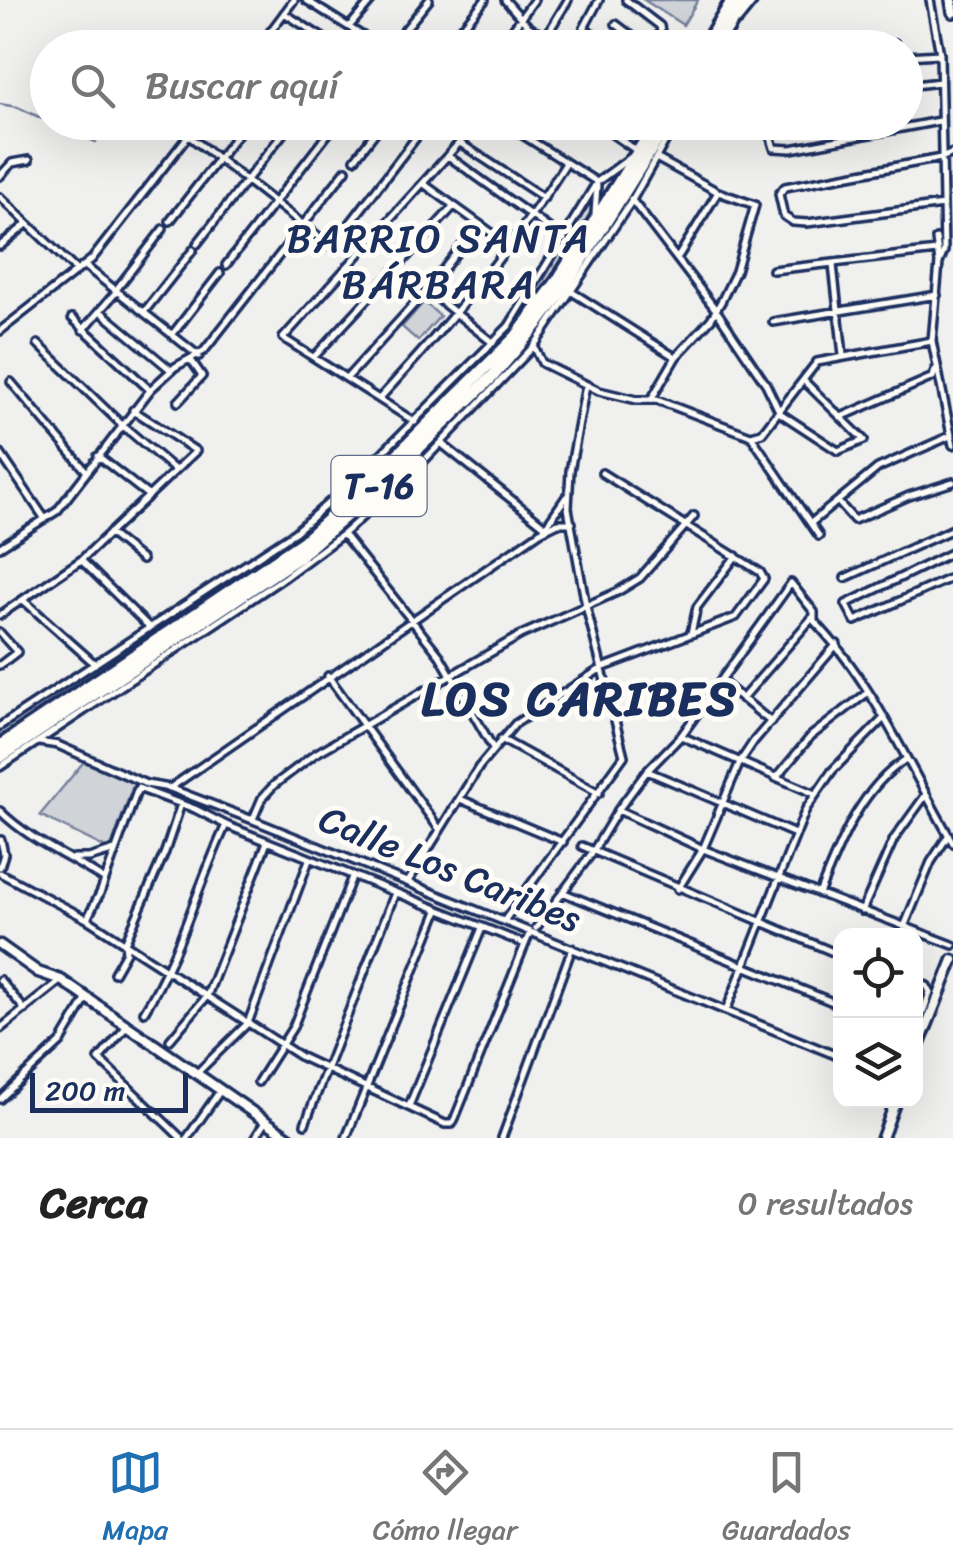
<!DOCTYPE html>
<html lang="es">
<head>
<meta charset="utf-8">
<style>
  body { margin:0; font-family:Sriracha,sans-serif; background:#f6f6f6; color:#222 }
  .controls { position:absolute; right:30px; bottom:30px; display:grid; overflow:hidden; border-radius:20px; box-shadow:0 10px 40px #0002 }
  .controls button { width:90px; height:90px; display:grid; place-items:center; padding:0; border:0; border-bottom:2px solid #e0e0e0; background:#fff; color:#222; font:50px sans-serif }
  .scale { position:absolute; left:30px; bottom:25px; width:158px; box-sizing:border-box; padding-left:10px; border:5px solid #1b2f5e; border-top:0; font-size:28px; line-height:35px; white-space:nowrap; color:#1b2f5e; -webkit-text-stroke:8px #fdfcf7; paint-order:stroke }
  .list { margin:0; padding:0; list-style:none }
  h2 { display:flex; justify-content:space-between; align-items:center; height:130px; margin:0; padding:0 40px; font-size:42px }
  h2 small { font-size:32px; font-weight:400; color:#767676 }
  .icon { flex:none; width:55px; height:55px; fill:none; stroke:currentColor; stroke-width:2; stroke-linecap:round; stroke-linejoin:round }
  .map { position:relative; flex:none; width:953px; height:1138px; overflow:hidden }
  .search { position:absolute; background:#fff; box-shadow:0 10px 40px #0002; left:30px; right:30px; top:30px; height:110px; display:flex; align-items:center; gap:25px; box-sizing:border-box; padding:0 35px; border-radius:55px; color:#767676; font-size:38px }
  .sheet { height:290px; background:#fff }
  nav { display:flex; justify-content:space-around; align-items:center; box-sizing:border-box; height:140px; border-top:2px solid #e0e0e0; background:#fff; font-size:28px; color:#767676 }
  nav a { display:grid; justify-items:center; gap:5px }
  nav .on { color:#1f6fb2 }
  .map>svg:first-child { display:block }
</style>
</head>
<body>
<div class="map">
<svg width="953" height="1138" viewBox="0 0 953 1138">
  <rect width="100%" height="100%" fill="#f0f0ee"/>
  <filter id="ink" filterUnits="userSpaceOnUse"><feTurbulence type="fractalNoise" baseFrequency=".01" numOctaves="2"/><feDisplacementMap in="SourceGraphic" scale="20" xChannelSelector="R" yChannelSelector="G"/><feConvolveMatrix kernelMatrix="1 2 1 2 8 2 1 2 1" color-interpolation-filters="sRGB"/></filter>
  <g filter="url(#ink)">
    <!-- green -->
    <path fill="#d0d3d8" stroke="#76819b" stroke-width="2.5" d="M644 0H698L683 25Z
      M592 199C590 272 438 408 384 460L380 461 511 327 545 278Z
      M424 302 440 316 418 341 402 327Z
      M243 576 0 740V730L222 584Z
      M86 759 126 776 134 783 110 850 40 815Z"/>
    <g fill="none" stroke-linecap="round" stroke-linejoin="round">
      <!-- stream -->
      <path stroke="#6f7b97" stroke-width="2.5" d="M0 104 17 107 48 121
        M50 122 96 142"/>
      <!-- street casing -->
      <g stroke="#1b2f5e" stroke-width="12">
        <path id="street" d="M306 0 382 48
          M505 0 528 26 546 38
          M599 0 584 28 612 48
          M626 0 660 26 661 32 651 48
          M930 0 940 54 944 251 939 263
          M284 13 339 48
          M738 21 755 0
          M616 24 648 48
          M349 27 372 0
          M895 43 898 48
          M258 48 294 0
          M305 48 316 34
          M390 48 429 0
          M445 48 485 0
          M499 48 534 0
          M539 48 568 0
          M906 56 940 54
          M906 86 940 82
          M502 122 597 182
          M595 122 637 151
          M782 122 771 138 774 148 791 149 939 121
          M189 136 332 247 428 122
          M460 143 544 198
          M448 156 564 239
          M355 159 383 122
          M0 176 12 163 29 160
          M424 184 510 246
          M0 197 77 271
          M631 199 716 310 766 384 780 413 838 451 864 440 803 380
          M943 205 807 223 793 222 784 216 779 194 785 187 941 158 953 153
          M595 214 597 185
          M170 221 247 122
          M936 239 939 263 932 341 953 445
          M197 244 292 122
          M0 246 27 224
          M678 257 718 192
          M226 265 337 122
          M833 265 843 355
          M85 266 199 356
          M773 270 937 251
          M116 290 163 229
          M427 290 493 343
          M572 292 675 357
          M100 311 171 370
          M144 312 193 250
          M72 318 150 390
          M773 322 937 295
          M83 330 117 291
          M0 331 92 259 199 122
          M172 335 220 273
          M38 344 122 425 175 470
          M534 346 542 363 599 391 637 400H657L751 436 819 536
          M314 357 453 207
          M347 378 427 290 479 224
          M11 382 87 472
          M379 399C448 324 512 249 566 163
          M651 400 676 357 711 319 722 300 736 271 755 205 718 192 658 159
          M178 402 202 376 191 360
          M841 417 933 377 935 370
          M415 422 283 338 478 122
          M751 436 762 433 817 362 932 341
          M442 444 546 527
          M0 453 45 519
          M98 456 149 496
          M839 503 854 520 909 496 953 482
          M811 523 878 468 950 436
          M544 529 566 497
          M109 533 142 560
          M343 534 440 656 493 748
          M0 547 57 511 151 389 175 367 204 351 346 170
          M953 552 846 604 855 621 953 577
          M81 560 150 628
          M845 578 953 529
          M23 600 95 664
          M0 615 81 560 196 451 133 410
          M0 633 17 652 0 665
          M691 633 697 607 736 556
          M328 676 440 830
          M721 681 771 722
          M742 699 812 618
          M0 726 295 532 359 476 509 326 597 182 631 157
          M681 736 815 794
          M501 739 599 793
          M39 742 58 745 146 784 170 788 258 822 840 1057
          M0 767 285 577 343 534 414 471 534 346 631 202 676 122
          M647 771 795 834
          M776 778 811 736 867 693
          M170 788 540 532 558 523H572
          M460 799 563 842
          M618 810 703 849 953 945
          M0 811C29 840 70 857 105 880
          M253 819 262 798 274 785 315 754 521 635 617 592 640 578 694 516
          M582 846 840 955
          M74 858H89L115 850
          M0 867 4 854 1 840
          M0 873 87 919 301 1057 445 1124H452L455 1118 530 932
          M408 882 479 767 515 724 602 668 736 617 764 579 760 572 602 473
          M678 889 703 849 740 762 754 741 837 644
          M562 892 840 1005
          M819 894C839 845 859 790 906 759
          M862 911 894 839 925 796
          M87 919 101 891 138 788 195 809 226 825
          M504 921 624 756 586 606 568 508 570 471 586 385
          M904 927 931 862 948 836
          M536 928 592 853 618 810 647 771 681 736 791 583 814 612V621C874 683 910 769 953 843
          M114 973 126 952 125 943 165 852 181 804
          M0 980 25 1010
          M916 982 927 986 930 992 918 1027 920 1037
          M726 1011 806 809 832 771 883 719
          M144 1012C180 954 197 887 226 825L525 944
          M127 1026 99 1059 181 1138
          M0 1029 60 981
          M170 1040 207 996 267 842
          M196 1074 248 1023 309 860
          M258 1082 293 1027 352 877
          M0 1099 61 1042 87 998
          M409 1106 482 928
          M305 1124 395 893
          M187 1138 220 1091
          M255 1138 265 1122
          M346 1138 438 911
          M502 1138 572 948"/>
      </g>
      <!-- secondary casing -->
      <g stroke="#1b2f5e" stroke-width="15">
        <path id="secondary" d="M0 945 38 972 61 980 290 1138
          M916 1053 953 960
          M882 1138 896 1100"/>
      </g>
      <!-- primary casing -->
      <g stroke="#1b2f5e" stroke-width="16">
        <path id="primary" d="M951 0 953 12"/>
      </g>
      <!-- highway casing -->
      <g stroke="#1b2f5e" stroke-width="19">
        <path id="highway" d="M704 48 733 0
          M715 48 745 0
          M0 746 303 542 367 485 516 337 557 282 657 122
          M0 757 297 558 373 492 493 376 539 322 565 287 668 122"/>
      </g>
      <!-- street -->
      <use href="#street" stroke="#fdfcf7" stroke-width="5"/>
      <!-- secondary -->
      <use href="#secondary" stroke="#fdfcf7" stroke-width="8"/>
      <!-- primary -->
      <use href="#primary" stroke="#fdfcf7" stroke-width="9"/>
      <!-- highway -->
      <use href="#highway" stroke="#fdfcf7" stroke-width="11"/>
    </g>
  </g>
  <g text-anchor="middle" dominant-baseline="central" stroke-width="10" stroke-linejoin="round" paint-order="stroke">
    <!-- shield labels -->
    <rect fill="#fdfcf7" stroke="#5f6c8c" stroke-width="2.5" x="331.5" y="456" width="95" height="60" rx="8"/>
    <g font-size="35" font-weight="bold" fill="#1b2f5e">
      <text x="379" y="486">T-16</text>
    </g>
    <!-- street labels -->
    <g font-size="38" fill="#1b2f5e" stroke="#fdfcf7">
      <text transform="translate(450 869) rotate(22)">Calle Los Caribes</text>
    </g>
    <!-- neighbourhood labels -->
    <g font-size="40" letter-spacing="2.5" fill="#1b2f5e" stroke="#fdfcf7">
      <text x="439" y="238">BARRIO SANTA<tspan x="439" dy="46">BÁRBARA</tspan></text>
    </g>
    <!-- district labels -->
    <g font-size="48" font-weight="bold" letter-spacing="2.5" fill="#1b2f5e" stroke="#fdfcf7">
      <text x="580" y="698">LOS CARIBES</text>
    </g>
  </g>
</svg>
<div class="controls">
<button><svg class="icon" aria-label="locate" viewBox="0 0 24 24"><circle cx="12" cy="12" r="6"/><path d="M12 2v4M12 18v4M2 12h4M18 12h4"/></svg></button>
<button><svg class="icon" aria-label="layers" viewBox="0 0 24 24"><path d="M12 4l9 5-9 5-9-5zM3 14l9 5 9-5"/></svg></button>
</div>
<div class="scale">200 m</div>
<div class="search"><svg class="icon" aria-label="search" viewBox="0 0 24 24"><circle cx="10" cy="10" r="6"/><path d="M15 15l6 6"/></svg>Buscar aquí</div>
</div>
<section class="sheet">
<h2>Cerca<small>0 resultados</small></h2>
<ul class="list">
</ul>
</section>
<nav>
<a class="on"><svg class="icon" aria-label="map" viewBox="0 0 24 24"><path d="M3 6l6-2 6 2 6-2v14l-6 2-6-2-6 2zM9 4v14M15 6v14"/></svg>Mapa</a>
<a><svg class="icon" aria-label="directions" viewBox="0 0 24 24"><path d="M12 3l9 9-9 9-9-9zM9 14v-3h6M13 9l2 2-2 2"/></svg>Cómo llegar</a>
<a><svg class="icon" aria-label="saved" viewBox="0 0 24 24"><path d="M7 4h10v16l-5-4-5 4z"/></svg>Guardados</a>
</nav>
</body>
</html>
